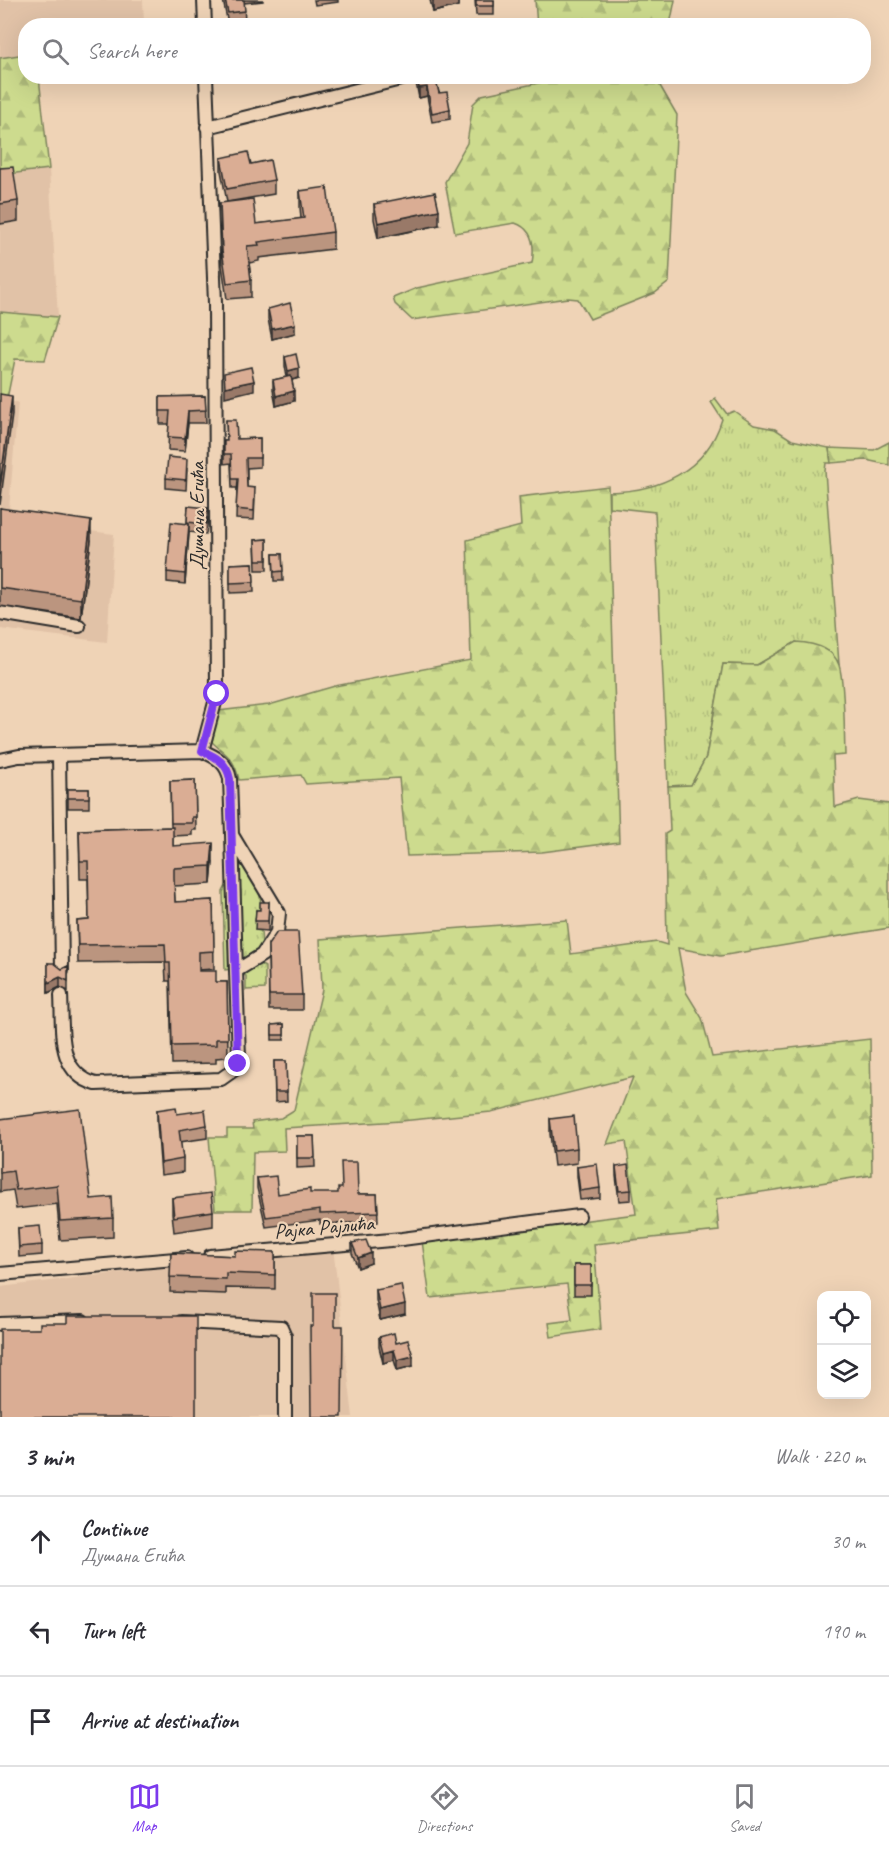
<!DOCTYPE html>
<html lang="en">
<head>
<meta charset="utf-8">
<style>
  body { margin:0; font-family:Caveat,sans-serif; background:#f7f7f7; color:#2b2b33 }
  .controls { position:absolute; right:18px; bottom:18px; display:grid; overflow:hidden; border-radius:12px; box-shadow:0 6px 24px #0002 }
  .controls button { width:54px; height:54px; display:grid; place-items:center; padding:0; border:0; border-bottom:2px solid #e1e1e2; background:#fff; color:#2b2b33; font:30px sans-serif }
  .stop { position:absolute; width:18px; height:18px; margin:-14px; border:4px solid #7c3aed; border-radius:50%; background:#fff }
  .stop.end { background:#7c3aed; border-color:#fff; box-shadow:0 2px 6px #0008 }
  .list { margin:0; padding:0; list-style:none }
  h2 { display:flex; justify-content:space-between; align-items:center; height:78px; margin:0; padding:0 24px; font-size:26px }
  h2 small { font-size:20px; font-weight:400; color:#7c7c81 }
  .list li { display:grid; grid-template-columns:39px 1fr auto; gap:18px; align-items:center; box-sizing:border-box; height:90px; padding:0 24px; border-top:2px solid #e1e1e2 }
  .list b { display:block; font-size:22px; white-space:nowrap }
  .list p { margin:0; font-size:20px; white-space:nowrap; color:#7c7c81 }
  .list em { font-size:20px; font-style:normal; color:#7c7c81 }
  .icon { flex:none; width:33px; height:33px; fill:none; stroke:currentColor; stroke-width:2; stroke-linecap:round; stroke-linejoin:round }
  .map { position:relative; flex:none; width:889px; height:1417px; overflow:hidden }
  .search { position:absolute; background:#fff; box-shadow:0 6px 24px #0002; left:18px; right:18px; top:18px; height:66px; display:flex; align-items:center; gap:15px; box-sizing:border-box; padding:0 21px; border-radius:24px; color:#7c7c81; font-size:22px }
  .sheet { height:348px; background:#fff }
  nav { display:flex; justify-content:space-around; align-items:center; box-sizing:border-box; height:84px; border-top:2px solid #e1e1e2; background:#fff; font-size:16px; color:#7c7c81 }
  nav a { display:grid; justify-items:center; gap:3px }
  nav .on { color:#7c3aed }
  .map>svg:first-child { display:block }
</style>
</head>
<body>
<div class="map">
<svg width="889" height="1417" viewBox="0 0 889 1417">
  <defs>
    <pattern id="grass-tufts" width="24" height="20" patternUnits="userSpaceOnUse" patternTransform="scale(1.5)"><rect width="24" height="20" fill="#cddb8e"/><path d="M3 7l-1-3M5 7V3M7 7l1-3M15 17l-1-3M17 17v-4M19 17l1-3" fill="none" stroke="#b0bc7b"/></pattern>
    <pattern id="forest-firs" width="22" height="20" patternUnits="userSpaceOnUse" patternTransform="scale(1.5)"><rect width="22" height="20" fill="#cddb8e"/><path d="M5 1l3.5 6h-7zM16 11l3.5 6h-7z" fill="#b0bc7b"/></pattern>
  </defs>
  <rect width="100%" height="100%" fill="#efd3b6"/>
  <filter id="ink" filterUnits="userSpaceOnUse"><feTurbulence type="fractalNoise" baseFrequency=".0167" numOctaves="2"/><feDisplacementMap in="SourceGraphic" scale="12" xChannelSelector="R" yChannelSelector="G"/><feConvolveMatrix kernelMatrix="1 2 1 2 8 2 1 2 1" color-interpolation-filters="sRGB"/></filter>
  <g filter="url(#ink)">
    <!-- built -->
    <path fill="#e1c2a7" d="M0 0H143L144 24 26 26 25 54 0 58Z
      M49 169 58 317 0 312V175Z
      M18 402 8 521 114 534 107 642 0 629V403Z
      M333 1247 353 1417H0V1287Z"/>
    <!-- grass -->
    <path fill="url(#grass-tufts)" stroke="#7c835c" stroke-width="1.5" d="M715 398 727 414 734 411 754 425 775 429 792 440 829 448 831 463H826L825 471 839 664 828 651 796 642 757 665 723 664 706 757 691 785 668 786 655 512 609 507V492C660 491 706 471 722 419L711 402Z
      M239 857C257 887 268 894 255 930L261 931 262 946 241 965 235 861Z
      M228 882 234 969 225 970 223 892Z
      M258 963 265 967V989L246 990V976L240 974Z"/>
    <!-- forest -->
    <path fill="url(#forest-firs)" stroke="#7c835c" stroke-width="1.5" d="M535 0H675L670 25 537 26Z
      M25 54 26 76 39 77 49 169 0 175V58Z
      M566 77H660L659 84 677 115 669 282 655 293 590 319 578 299 568 298 412 320 395 304 393 298 417 288 532 263C535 246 533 229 515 223L455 233 445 182 467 143 473 104 482 95Z
      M0 312 58 317 45 360 15 359 6 404 0 403Z
      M889 442V465L866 460 831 463 829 448 874 450Z
      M608 486 619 842 542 852 407 856 399 778 306 784 301 775 239 780C234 757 227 756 212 742L218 711 269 705 335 686 471 660 467 540 521 526 519 497Z
      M796 642C812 643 833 647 839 665 845 684 844 732 845 755L833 756 835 807 859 800 889 804V928L720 956 678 948 686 992 702 1018 712 1057 870 1039 872 1175 716 1199 719 1231 594 1244 601 1329 551 1337 549 1323 572 1320 567 1284 430 1298 422 1241 636 1214 626 1141 607 1144 633 1077 491 1112 401 1121 284 1128 285 1151 253 1152 252 1210H215L209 1137H227V1129H253L252 1122 281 1118 294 1110 322 990 320 939 567 920 571 954 657 942 667 945 665 834 670 831 668 786 691 785 706 757 723 664 757 665Z"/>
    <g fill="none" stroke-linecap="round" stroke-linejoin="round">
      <!-- minor casing -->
      <g stroke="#2b2b2b" stroke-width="16">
        <path id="minor" d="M204 0 205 26
          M207 127 413 76
          M0 613 79 626
          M202 751 217 695 215 303 206 76
          M59 755 62 971
          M0 760 19 756 202 751C217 757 227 763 230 779L232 835 279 913 277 932 262 955 236 971 232 835
          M61 995C63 1029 56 1073 96 1084L221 1079 235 1069 239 1057 236 971
          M210 1256 402 1239 579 1216
          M0 1274 187 1258
          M181 1322 281 1327 285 1336V1417
          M0 1324 83 1321"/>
      </g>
      <!-- minor -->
      <use href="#minor" stroke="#efd3b6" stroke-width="12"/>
    </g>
    <!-- wall -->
    <path fill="#bb957f" stroke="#2b2b2b" stroke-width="1.5" d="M223 0H263V1L244 3 245 23 228 24Z
      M314 0H338V2L315 5Z
      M430 0H458V6L433 12Z
      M475 0H494V15H476Z
      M416 76H435L439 93 450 109V119L432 122 427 96 419 98 416 83Z
      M221 158 251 164 274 180V194L227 202 221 171Z
      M0 168 18 201V221L0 224Z
      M300 191 333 232V249L259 258V261L249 263 251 280V297L227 299 222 266 220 203 256 224 301 219 300 207Z
      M374 204 439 225 378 238 374 219Z
      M268 309 295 333 272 339 268 319Z
      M285 357 299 378 292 380 294 401 276 406 273 390V380L287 377 285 366Z
      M205 396 206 423H188L185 451 168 450 169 424H160V397Z
      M226 420 237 439 260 438V467L247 468V487L255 498 254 520 236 519 237 488H232L231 463 224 464V441H227Z
      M187 469 186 490 166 488V478Z
      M188 506 208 518 206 534 189 532 185 584 167 582V572L187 524Z
      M0 508 91 540 81 618 0 606Z
      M267 539V570H256L255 540Z
      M273 554H282L283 581H274Z
      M253 563 254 592 230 593V564Z
      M195 780 196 830H192V835L173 836V846L213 862 211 884 174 886 175 902 213 900 214 969 199 970V971L216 982H227L228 1057 216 1058V1063L172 1064 170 981H166L165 962 78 963 77 921 89 920 88 879H80L79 830 171 827 170 781Z
      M68 789H89V808H68Z
      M269 902 268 931 255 930 256 910H260Z
      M268 945 302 995V1010H269Z
      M48 963 62 969 68 966V991L60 987 48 993Z
      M284 1024V1040H272V1025Z
      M274 1061H286L287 1101 275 1102Z
      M157 1110 177 1114 207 1125V1138L180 1142 183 1159V1172L161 1175 157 1123Z
      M0 1119 113 1218V1237L60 1240 57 1204 16 1209 13 1190 0 1192Z
      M550 1119 577 1148V1163L554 1166 550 1134Z
      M297 1136H314L315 1167 297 1168Z
      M577 1167 600 1188V1198L580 1200 577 1176Z
      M616 1167 631 1190V1200L619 1201 616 1176Z
      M257 1178 278 1194H377L378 1222 320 1224V1220L266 1227 257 1188Z
      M172 1198 213 1211V1226L174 1232 172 1213Z
      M18 1228 42 1245V1255L19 1257Z
      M352 1243 371 1263 358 1268 352 1253Z
      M275 1252V1289L226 1288V1294L170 1292 171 1253 235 1256Z
      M574 1265H591V1295H574Z
      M376 1290 405 1314 380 1320 376 1300Z
      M379 1337 396 1343 413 1366 397 1370 394 1360 383 1363 379 1347Z"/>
    <!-- shaded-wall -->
    <path fill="#997968" stroke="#2b2b2b" stroke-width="1.5" d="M433 0H458V6L433 12Z
      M427 87V96L419 98V88Z
      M439 210V225L378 238V223Z
      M295 324V333L272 339V329Z
      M299 368V378L288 381V371Z
      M254 381V390L225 397V387Z
      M294 391V401L276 406V396Z
      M12 396V415L0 505V486Z
      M188 411V423L185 451V438Z
      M91 521V540L81 618V599Z
      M189 524V534L185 584V574Z
      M213 843V862L211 884V866Z
      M60 977V987L48 993V983Z
      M371 1253V1263L358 1268V1258Z
      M405 1304V1314L380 1320V1310Z
      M394 1350V1360L383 1363V1353Z
      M413 1356V1366L397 1370V1360Z"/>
    <!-- building -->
    <path fill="#daad94" stroke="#2b2b2b" stroke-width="1.5" d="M225 0H244L245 11 228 13Z
      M476 0H494V6H476Z
      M417 76H435L439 93 447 92 450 109 432 113 427 87 419 88Z
      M248 152 251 164 270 160 274 180 227 189 221 158Z
      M13 167 18 201 0 204V168Z
      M327 187 333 232 258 242 259 245 247 246 251 280 227 283 222 250 220 203 253 199 256 224 304 218 300 191Z
      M435 192 439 210 378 223 374 204Z
      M290 303 295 324 272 329 268 309Z
      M296 354 299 368 288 371 285 357Z
      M251 367 254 381 225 387 224 373Z
      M291 376 294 391 276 396 273 380Z
      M0 394 12 396 0 486Z
      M205 396 206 410 188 411 185 438 168 437 170 411H160V397Z
      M226 420H236L237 439 260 438V458H246L247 487 255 488 254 511 236 509 238 479H232L231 454H224V441H227Z
      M168 457 187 459 186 480 166 478Z
      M188 506 208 508 206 524 187 522Z
      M0 508 91 521 81 599 0 588Z
      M171 522 189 524 185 574 167 572Z
      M267 539V560H256L255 540Z
      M273 554H282L283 571 274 572Z
      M253 563 254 582 230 583V564Z
      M195 780 196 817H192V823H171L170 781Z
      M68 789H89V798H68Z
      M173 827V846L213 843 211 866 174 868V877L175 902 213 900 214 951 199 952V971H216V982H227L228 1039H216V1045L172 1046 170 963H166L165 944 78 945 77 921 89 920 88 861H80L79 830Z
      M260 902H269L268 921H255L256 910H260Z
      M277 932H298L302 995H269L268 945Z
      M48 963H54L62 969 68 966V981L60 977 48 983Z
      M284 1024V1035H272V1025Z
      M274 1061H286L287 1092H275Z
      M176 1107 177 1114 205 1110 207 1125 179 1130 183 1159 161 1163 157 1110Z
      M80 1109 91 1199 112 1197 113 1218 60 1221 57 1185 16 1190 13 1171 0 1173V1119Z
      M574 1116 577 1148 554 1151 550 1119Z
      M297 1136H314L315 1158H297Z
      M341 1162H357L358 1194H377L378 1212 320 1214V1210L266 1217 257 1178 276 1176 278 1194 310 1189V1193H338V1188H342Z
      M597 1164 600 1188 580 1191 577 1167Z
      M628 1165 631 1190 619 1191 616 1167Z
      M211 1193 213 1211 174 1217 172 1198Z
      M40 1226 42 1245 19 1247 18 1228Z
      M366 1240 371 1253 358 1258 352 1243Z
      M235 1251 275 1252V1275L226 1273V1279L170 1277 171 1253 235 1256Z
      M574 1265H591V1285H574Z
      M401 1285 405 1304 380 1310 376 1290Z
      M313 1293H335V1326H343L342 1417H311L310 1326H313Z
      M67 1316H196V1417H0V1329H40V1323H67Z
      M394 1333 396 1343 408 1340 413 1356 397 1360 394 1350 383 1353 379 1337Z"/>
  </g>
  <g fill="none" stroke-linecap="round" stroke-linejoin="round" filter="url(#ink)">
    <!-- route -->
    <path stroke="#7c3aed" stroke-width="8" d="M217 694 202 751C217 757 227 763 230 779L238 1064"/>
  </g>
  <g text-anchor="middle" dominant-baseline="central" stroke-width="4.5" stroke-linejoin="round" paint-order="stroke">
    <!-- street labels -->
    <g font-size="21" fill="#2b2b2b" stroke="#efd3b6">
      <text transform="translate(197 516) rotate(-90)">Душана Егића</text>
      <text transform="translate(324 1227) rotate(-5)">Рајка Рајлића</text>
    </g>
  </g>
</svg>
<div class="controls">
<button><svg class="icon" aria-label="locate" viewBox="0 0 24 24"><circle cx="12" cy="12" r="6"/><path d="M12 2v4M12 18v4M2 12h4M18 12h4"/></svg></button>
<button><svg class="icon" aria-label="layers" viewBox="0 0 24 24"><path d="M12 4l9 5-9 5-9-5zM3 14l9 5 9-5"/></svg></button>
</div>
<div class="stop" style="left:217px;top:694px"></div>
<div class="stop end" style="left:238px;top:1064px"></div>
<div class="search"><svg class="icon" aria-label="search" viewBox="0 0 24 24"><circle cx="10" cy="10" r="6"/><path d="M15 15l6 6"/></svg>Search here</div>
</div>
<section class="sheet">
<h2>3 min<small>Walk · 220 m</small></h2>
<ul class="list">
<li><svg class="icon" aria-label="ahead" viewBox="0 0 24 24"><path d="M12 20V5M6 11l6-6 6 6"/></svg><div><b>Continue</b><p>Душана Егића</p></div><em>30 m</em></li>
<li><svg class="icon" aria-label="left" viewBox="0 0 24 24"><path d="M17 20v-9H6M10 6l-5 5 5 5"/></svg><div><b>Turn left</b></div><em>190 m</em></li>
<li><svg class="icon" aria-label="arrive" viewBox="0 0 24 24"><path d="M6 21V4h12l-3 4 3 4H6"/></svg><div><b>Arrive at destination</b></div></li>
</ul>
</section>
<nav>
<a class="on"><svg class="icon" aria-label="map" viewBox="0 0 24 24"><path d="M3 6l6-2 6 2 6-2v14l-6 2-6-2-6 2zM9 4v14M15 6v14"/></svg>Map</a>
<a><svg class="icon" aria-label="directions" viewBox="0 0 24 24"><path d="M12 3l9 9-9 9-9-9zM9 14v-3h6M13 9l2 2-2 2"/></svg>Directions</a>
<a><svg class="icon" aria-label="saved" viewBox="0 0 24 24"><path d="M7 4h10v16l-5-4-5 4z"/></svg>Saved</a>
</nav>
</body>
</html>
